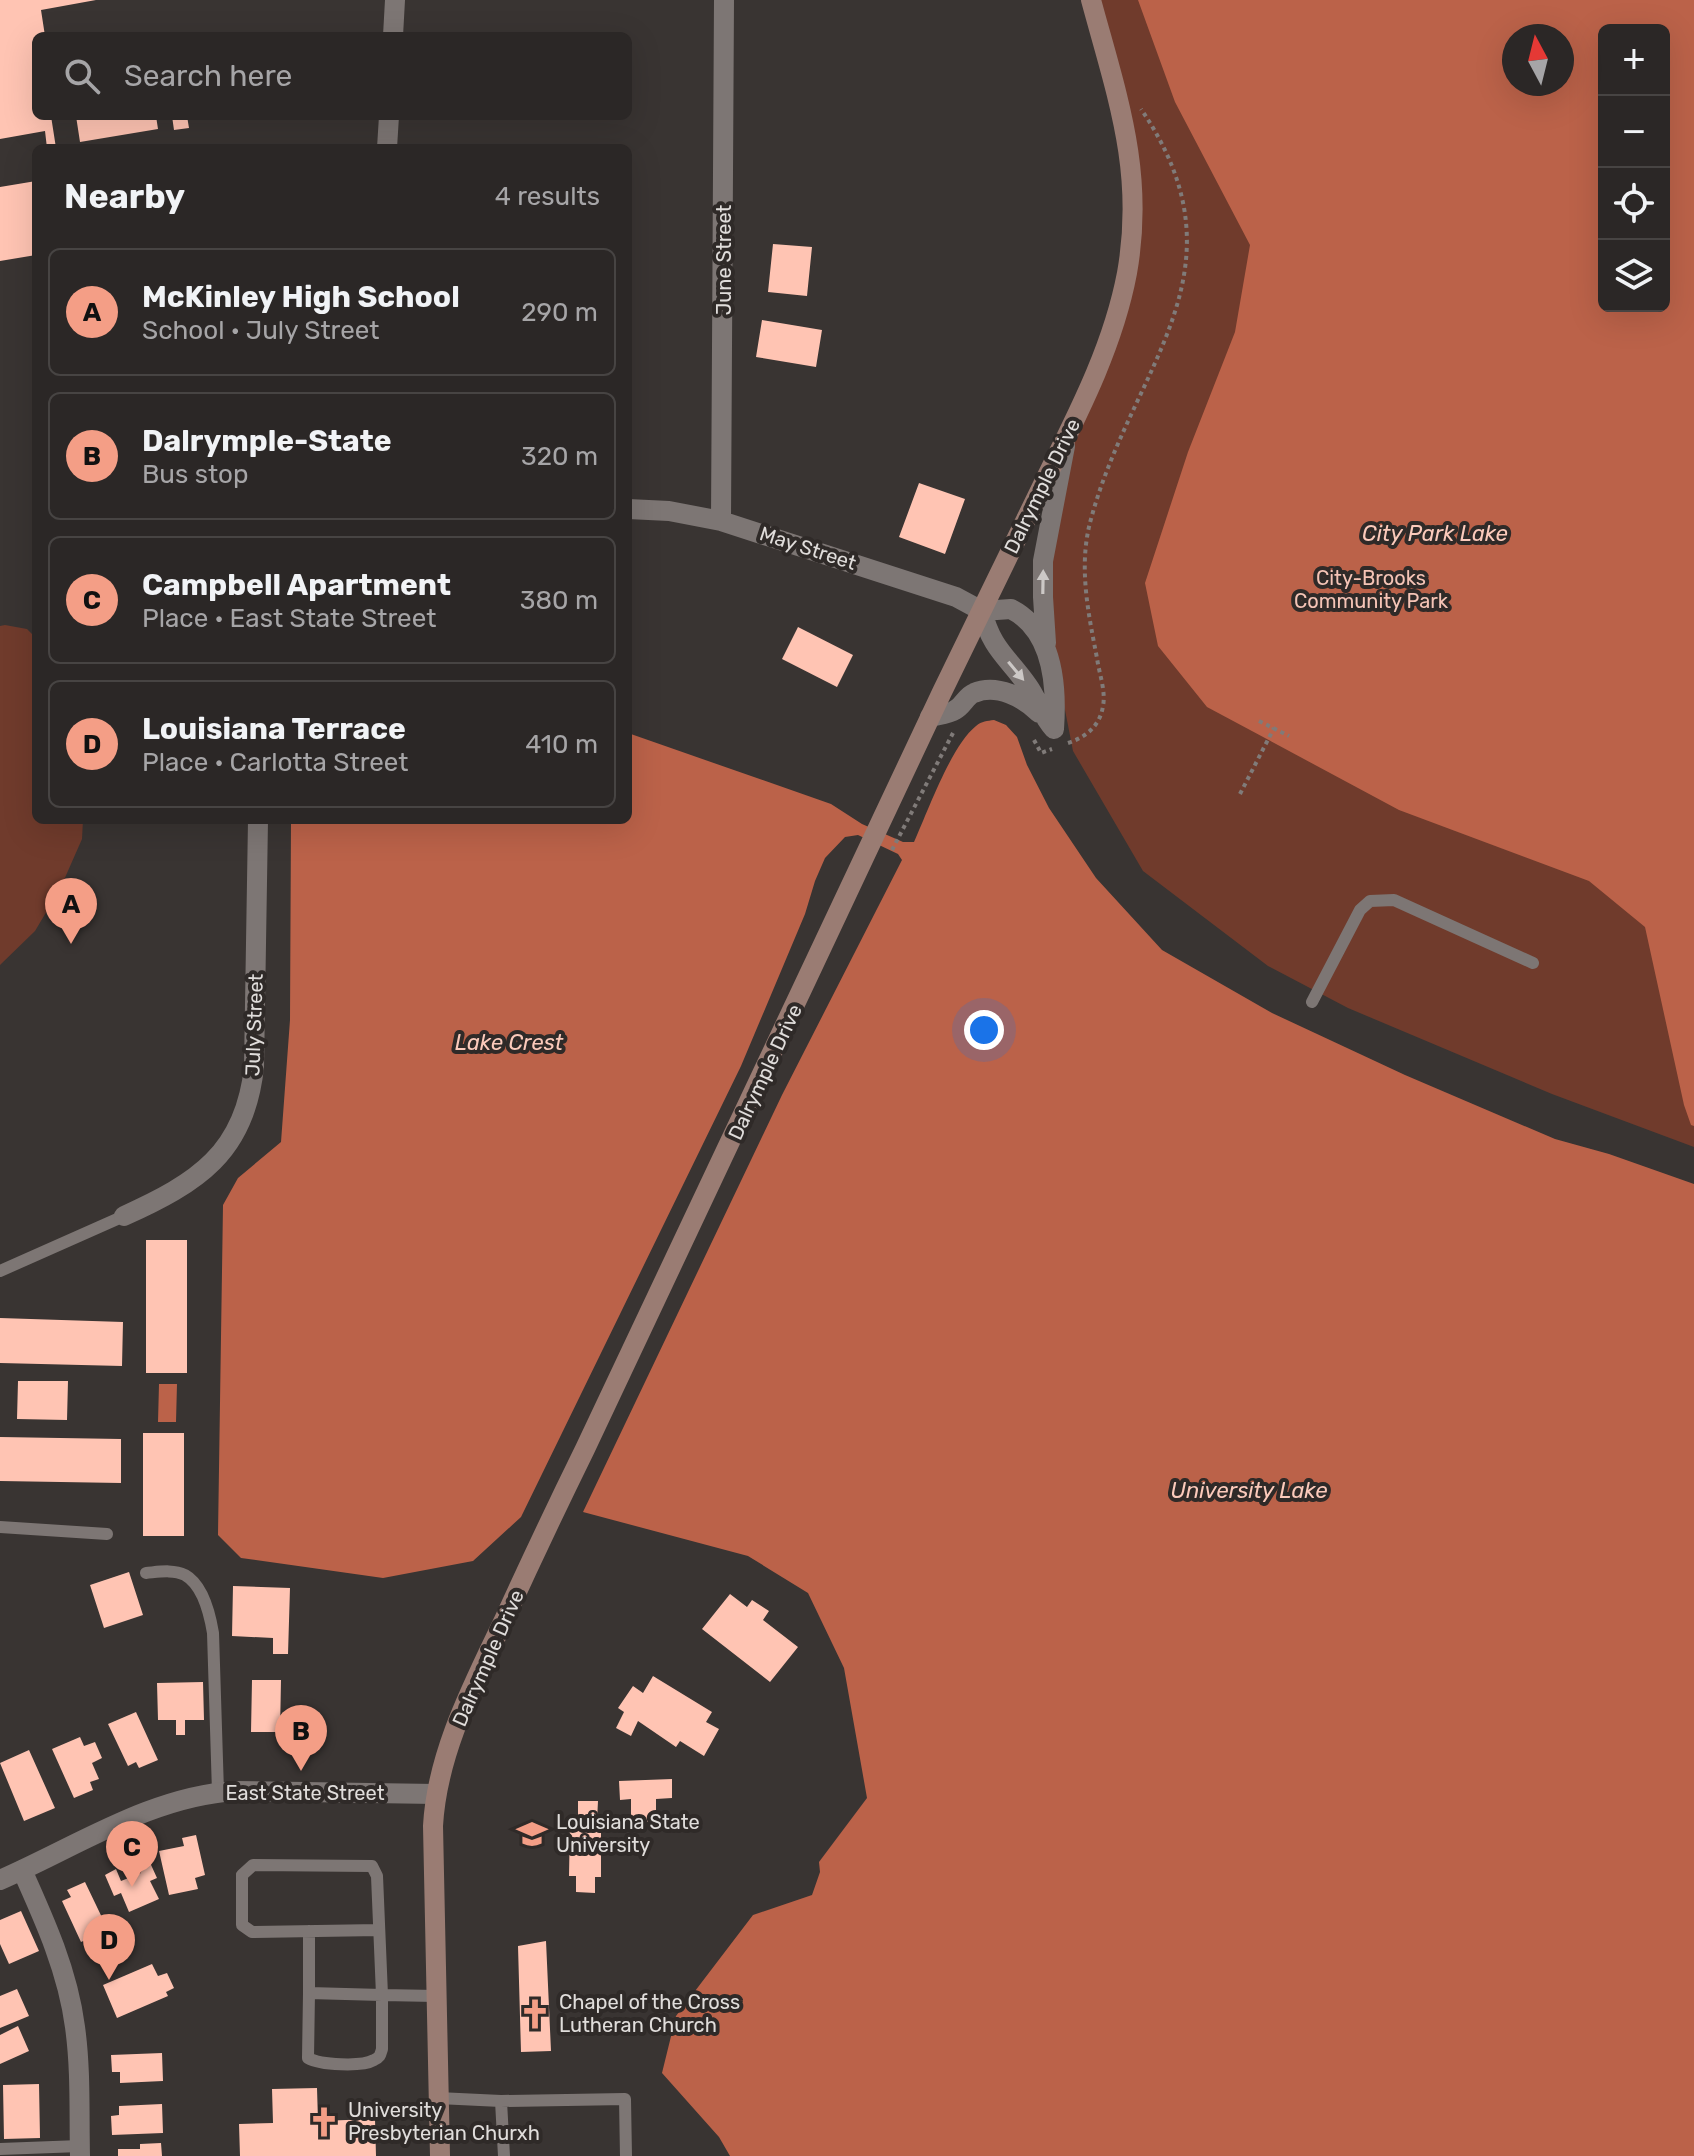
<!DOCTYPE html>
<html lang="en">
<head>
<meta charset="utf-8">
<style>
  body { margin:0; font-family:Rubik,sans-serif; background:#373332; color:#f1f3f6 }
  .controls { position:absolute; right:24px; top:24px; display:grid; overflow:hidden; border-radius:12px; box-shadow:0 8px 32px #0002 }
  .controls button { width:72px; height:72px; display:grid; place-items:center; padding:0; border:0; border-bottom:2px solid #474443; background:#2b2726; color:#f1f3f6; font:40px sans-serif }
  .compass { position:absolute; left:1502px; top:24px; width:72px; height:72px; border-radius:50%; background:#2b2726; box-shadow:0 8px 32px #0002; rotate:353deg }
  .you { position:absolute; left:984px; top:1030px; width:28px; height:28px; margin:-20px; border:6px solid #fff; border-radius:50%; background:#1a73e8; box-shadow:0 0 0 12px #1a73e833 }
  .badge { display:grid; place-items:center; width:52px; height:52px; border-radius:50%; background:#f49e86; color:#111; font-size:26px; font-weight:700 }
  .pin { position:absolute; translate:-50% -66px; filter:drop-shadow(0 2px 4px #0008) }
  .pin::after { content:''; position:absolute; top:42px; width:28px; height:24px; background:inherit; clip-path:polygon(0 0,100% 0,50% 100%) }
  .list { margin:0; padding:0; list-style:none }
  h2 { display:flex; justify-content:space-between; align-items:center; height:104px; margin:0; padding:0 32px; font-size:34px }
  h2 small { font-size:26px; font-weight:400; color:#a6a5a7 }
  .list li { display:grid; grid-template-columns:52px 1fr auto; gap:24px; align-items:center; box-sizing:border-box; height:128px; margin:0 16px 16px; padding:0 16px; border:2px solid #474443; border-radius:12px }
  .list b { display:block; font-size:30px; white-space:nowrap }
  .list p { margin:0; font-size:26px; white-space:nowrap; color:#a6a5a7 }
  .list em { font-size:26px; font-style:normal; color:#a6a5a7 }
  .icon { flex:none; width:44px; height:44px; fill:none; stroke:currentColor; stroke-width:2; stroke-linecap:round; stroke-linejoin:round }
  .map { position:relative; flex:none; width:1694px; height:2156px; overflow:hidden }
  .search { position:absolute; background:#2b2726; box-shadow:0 8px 32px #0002; left:32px; top:32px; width:600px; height:88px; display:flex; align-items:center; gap:20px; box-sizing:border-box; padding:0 28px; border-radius:12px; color:#a6a5a7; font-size:30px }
  .panel { position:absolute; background:#2b2726; box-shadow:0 8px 32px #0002; left:32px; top:144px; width:600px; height:680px; border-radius:12px }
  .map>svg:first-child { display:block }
</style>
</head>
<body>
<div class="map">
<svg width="1694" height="2156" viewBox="0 0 1694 2156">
  <rect width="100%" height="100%" fill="#393432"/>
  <!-- green -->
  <path fill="#703b2c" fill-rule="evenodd" d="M1091 0H1694V1147L1552 1094 1348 1008 1268 966 1143 871 1073 751 1043 597 1066 439 1122 295 1134 206ZM1604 30H1664V306H1604ZM1514 36H1562V84H1514Z
    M5 625 27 629 36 638V820H83L82 839 60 889 35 931 0 965V626Z"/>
  <!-- water -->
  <path fill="#bb6249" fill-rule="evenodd" d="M1138 0H1694V1126L1691 1125 1684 1105 1645 927 1589 881 1399 810 1207 707 1158 646 1145 583 1188 452 1235 332 1250 245 1175 102ZM1604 30H1664V306H1604ZM1562 36V84H1514V36Z
    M994 720 1006 725 1017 737 1027 765 1049 808 1096 878 1162 950 1272 1013 1405 1075 1555 1139 1609 1154 1694 1184V2156H730L719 2137 662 2073 676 2016 753 1915 812 1895 820 1872 819 1862 867 1798 844 1668 808 1593 748 1556 583 1512 782 1095 902 860 898 854 858 835 845 837 825 858 815 881 805 914 741 1066 521 1517 473 1561 383 1578 241 1558 218 1535 223 1205 238 1178 281 1142 290 1020 291 820H628V733L831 804 862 824 903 842H914C928 811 951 746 976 726 982 721 987 721 994 720Z
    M159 1384H177L176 1422H158Z"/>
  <!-- building -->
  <path fill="#ffc4b3" d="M0 0H96L41 10 45 36H36V116H43V118L51 116 56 148H47L45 131 0 139Z
    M76 116H156L158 129 80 142Z
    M172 116H187L189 128 174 130Z
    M36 181V255L0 261V187Z
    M773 244 812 247 807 296 768 292Z
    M762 320 822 330 816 367 756 357Z
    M919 483 965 499 945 554 899 537Z
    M798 627 853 655 837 687 782 659Z
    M146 1240H187V1373H146Z
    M0 1318 123 1322 122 1366 0 1363Z
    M18 1381H68L67 1420 17 1419Z
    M143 1433H184V1536H143Z
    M0 1437 121 1439V1483L0 1481Z
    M129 1572 143 1615 104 1628 90 1585Z
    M233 1586 290 1588 288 1654H273V1638L232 1636Z
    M730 1594 747 1607 752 1600 769 1611 763 1620 798 1647 770 1682 702 1629Z
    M653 1676 712 1712 706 1722 719 1729 704 1756 680 1741 676 1747 638 1721 631 1736 616 1728 624 1712 618 1708 633 1686 643 1693Z
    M252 1680H281L280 1732H251Z
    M203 1682 204 1720H185V1735H176V1720H158L157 1683Z
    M136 1712 158 1760 139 1768 136 1762 128 1766 108 1724Z
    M80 1737 84 1746 95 1742 102 1758 92 1763 99 1779 90 1782 93 1790 74 1798 52 1749Z
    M29 1750 55 1808 24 1821 0 1763Z
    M672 1779V1798L656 1799V1822L631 1821V1799L620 1800 619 1781Z
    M578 1801H598L597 1821H601V1877H595V1893L576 1892V1876H569L570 1821H578Z
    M196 1835 205 1875 195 1878 198 1889 169 1895 159 1851 184 1846 182 1838Z
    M147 1856 157 1878 150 1881 159 1899 129 1912 121 1893 114 1896 105 1875 116 1869 121 1881 141 1873 136 1861Z
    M85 1882 108 1930 81 1942 62 1901 71 1897 67 1890Z
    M21 1911 39 1951 9 1964 0 1944V1920Z
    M546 1941 551 2051 521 2052 518 1946Z
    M152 1964 158 1976 167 1973 174 1988 166 1992 168 1996 117 2018 103 1985Z
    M17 1989 29 2016 0 2028V1996Z
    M18 2026 29 2051 0 2064V2035Z
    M162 2053 163 2081 120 2083V2072H112L111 2055Z
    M39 2084 40 2138 4 2139 3 2085Z
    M317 2088 318 2121 375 2119 376 2156H240L239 2124 273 2123 272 2089Z
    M162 2104 163 2133 112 2135 111 2116 119 2115V2106Z
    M161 2143 162 2156H118V2149H140V2144Z"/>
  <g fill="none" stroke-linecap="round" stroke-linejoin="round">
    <!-- path -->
    <path stroke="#807b79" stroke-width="4" stroke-dasharray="4 4" stroke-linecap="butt" d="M1259 721 1289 736
      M1034 740 1041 753 1052 749
      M1068 743C1086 737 1100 726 1103 706 1106 691 1099 673 1097 658 1088 612 1078 565 1091 519 1132 366 1252 272 1141 109
      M1240 794 1274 728
      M892 850 953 733"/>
    <!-- lane -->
    <path stroke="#7d7674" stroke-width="12" d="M1312 1002 1360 910 1370 901 1394 900 1533 963
      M0 1271 124 1216
      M0 1527 107 1534
      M146 1573C158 1572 173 1569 185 1575 203 1585 210 1615 213 1633L218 1792
      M379 1930 252 1932 242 1925V1875L253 1865 372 1866 377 1876 382 1995 436 1996
      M309 1993 382 1995V2049C380 2056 380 2057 374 2060 362 2067 320 2065 308 2058Z
      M309 1993V1931
      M438 2098 501 2101 625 2099 626 2156
      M501 2101 504 2156
      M0 2149 80 2146"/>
    <!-- street -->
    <path stroke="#7d7674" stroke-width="20" d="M393 36 395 0
      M387 148 389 116
      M628 509 669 511 721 521 956 597 982 611 1011 609C1054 631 1057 687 1054 729
      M721 521 724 0
      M982 611C992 650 1007 656 1028 686 1038 700 1042 716 1054 729
      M1046 643 1043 597V561L1065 446
      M930 717C938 715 949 714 955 710 963 706 966 696 974 693 997 683 1024 698 1039 713
      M124 1216C197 1183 245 1153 254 1067L258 820
      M22 1870C45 1921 68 1972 75 2027 81 2070 79 2113 80 2156
      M0 1880C76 1847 151 1796 236 1791L436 1794"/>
    <!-- secondary -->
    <path stroke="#9a7c73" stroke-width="20" d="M440 2156 433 1826C437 1753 473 1685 504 1620 530 1563 557 1506 585 1449 706 1197 822 944 942 692 978 617 1015 543 1051 468 1082 406 1114 342 1127 273 1145 172 1117 96 1091 0"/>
  </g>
  <!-- one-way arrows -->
  <defs><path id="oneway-solid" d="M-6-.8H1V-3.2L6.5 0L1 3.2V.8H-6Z" transform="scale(2)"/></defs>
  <g fill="#ccc8c6">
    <use href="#oneway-solid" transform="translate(1043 582) rotate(-89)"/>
    <use href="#oneway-solid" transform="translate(1016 671) rotate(50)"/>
  </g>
  <!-- icons -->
  <defs>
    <g id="university-bare" transform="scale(2.4)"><path d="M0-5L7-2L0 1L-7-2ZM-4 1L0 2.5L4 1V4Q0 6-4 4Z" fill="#f49e86" stroke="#2f2a28" stroke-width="2.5" paint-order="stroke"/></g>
    <g id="church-bare" transform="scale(2.4)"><path d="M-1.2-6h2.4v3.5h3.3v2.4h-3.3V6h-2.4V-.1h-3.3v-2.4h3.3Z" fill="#f49e86" stroke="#2f2a28" stroke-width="2.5" paint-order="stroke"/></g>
  </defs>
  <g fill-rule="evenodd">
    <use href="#university-bare" x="532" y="1834"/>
    <use href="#church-bare" x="535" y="2014"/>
    <use href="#church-bare" x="324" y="2122"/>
  </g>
  <g text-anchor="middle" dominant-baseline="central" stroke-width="8" stroke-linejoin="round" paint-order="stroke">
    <!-- street labels -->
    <g font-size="20" fill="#e0dddb" stroke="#2f2a28">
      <text transform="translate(724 260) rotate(-90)">June Street</text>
      <text transform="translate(1042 486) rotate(-64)">Dalrymple Drive</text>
      <text transform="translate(808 548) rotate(18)">May Street</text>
      <text transform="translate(254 1025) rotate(-88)">July Street</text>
      <text transform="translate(765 1072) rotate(-65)">Dalrymple Drive</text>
      <text transform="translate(488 1658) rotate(-66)">Dalrymple Drive</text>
      <text x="305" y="1793">East State Street</text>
    </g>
    <!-- park labels -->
    <g font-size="20" fill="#f5c4b6" stroke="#2f2a28">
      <text x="1371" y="578">City-Brooks<tspan x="1371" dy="23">Community Park</tspan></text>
    </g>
    <!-- poi labels -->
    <g font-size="20" fill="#e0dddb" stroke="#2f2a28" text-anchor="start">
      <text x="556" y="1822">Louisiana State<tspan x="556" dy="23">University</tspan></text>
      <text x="559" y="2002">Chapel of the Cross<tspan x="559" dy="23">Lutheran Church</tspan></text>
      <text x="348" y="2110">University<tspan x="348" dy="23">Presbyterian Churxh</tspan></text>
    </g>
    <!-- water labels -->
    <g font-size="22" font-style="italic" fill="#fbcabb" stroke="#2f2a28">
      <text x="1435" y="533">City Park Lake</text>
      <text x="509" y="1042">Lake Crest</text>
      <text x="1249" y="1490">University Lake</text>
    </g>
  </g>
</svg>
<div class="controls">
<button>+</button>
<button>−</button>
<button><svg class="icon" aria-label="locate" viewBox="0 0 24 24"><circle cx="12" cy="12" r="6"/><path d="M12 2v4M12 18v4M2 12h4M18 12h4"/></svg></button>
<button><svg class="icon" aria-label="layers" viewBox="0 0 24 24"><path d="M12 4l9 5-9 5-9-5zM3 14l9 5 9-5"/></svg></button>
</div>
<svg class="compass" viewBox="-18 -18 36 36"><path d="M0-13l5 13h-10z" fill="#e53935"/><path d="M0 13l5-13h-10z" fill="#a6a5a7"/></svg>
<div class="you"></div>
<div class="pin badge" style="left:71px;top:944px">A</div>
<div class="pin badge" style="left:301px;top:1771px">B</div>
<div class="pin badge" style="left:132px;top:1887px">C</div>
<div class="pin badge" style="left:109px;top:1980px">D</div>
<div class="search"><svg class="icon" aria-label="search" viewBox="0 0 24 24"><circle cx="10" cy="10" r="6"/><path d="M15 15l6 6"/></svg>Search here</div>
<section class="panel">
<h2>Nearby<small>4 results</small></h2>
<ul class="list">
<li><span class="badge">A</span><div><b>McKinley High School</b><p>School · July Street</p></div><em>290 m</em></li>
<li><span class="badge">B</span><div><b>Dalrymple-State</b><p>Bus stop</p></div><em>320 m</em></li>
<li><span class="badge">C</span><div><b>Campbell Apartment</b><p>Place · East State Street</p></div><em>380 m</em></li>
<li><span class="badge">D</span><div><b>Louisiana Terrace</b><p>Place · Carlotta Street</p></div><em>410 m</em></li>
</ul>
</section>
</div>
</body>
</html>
